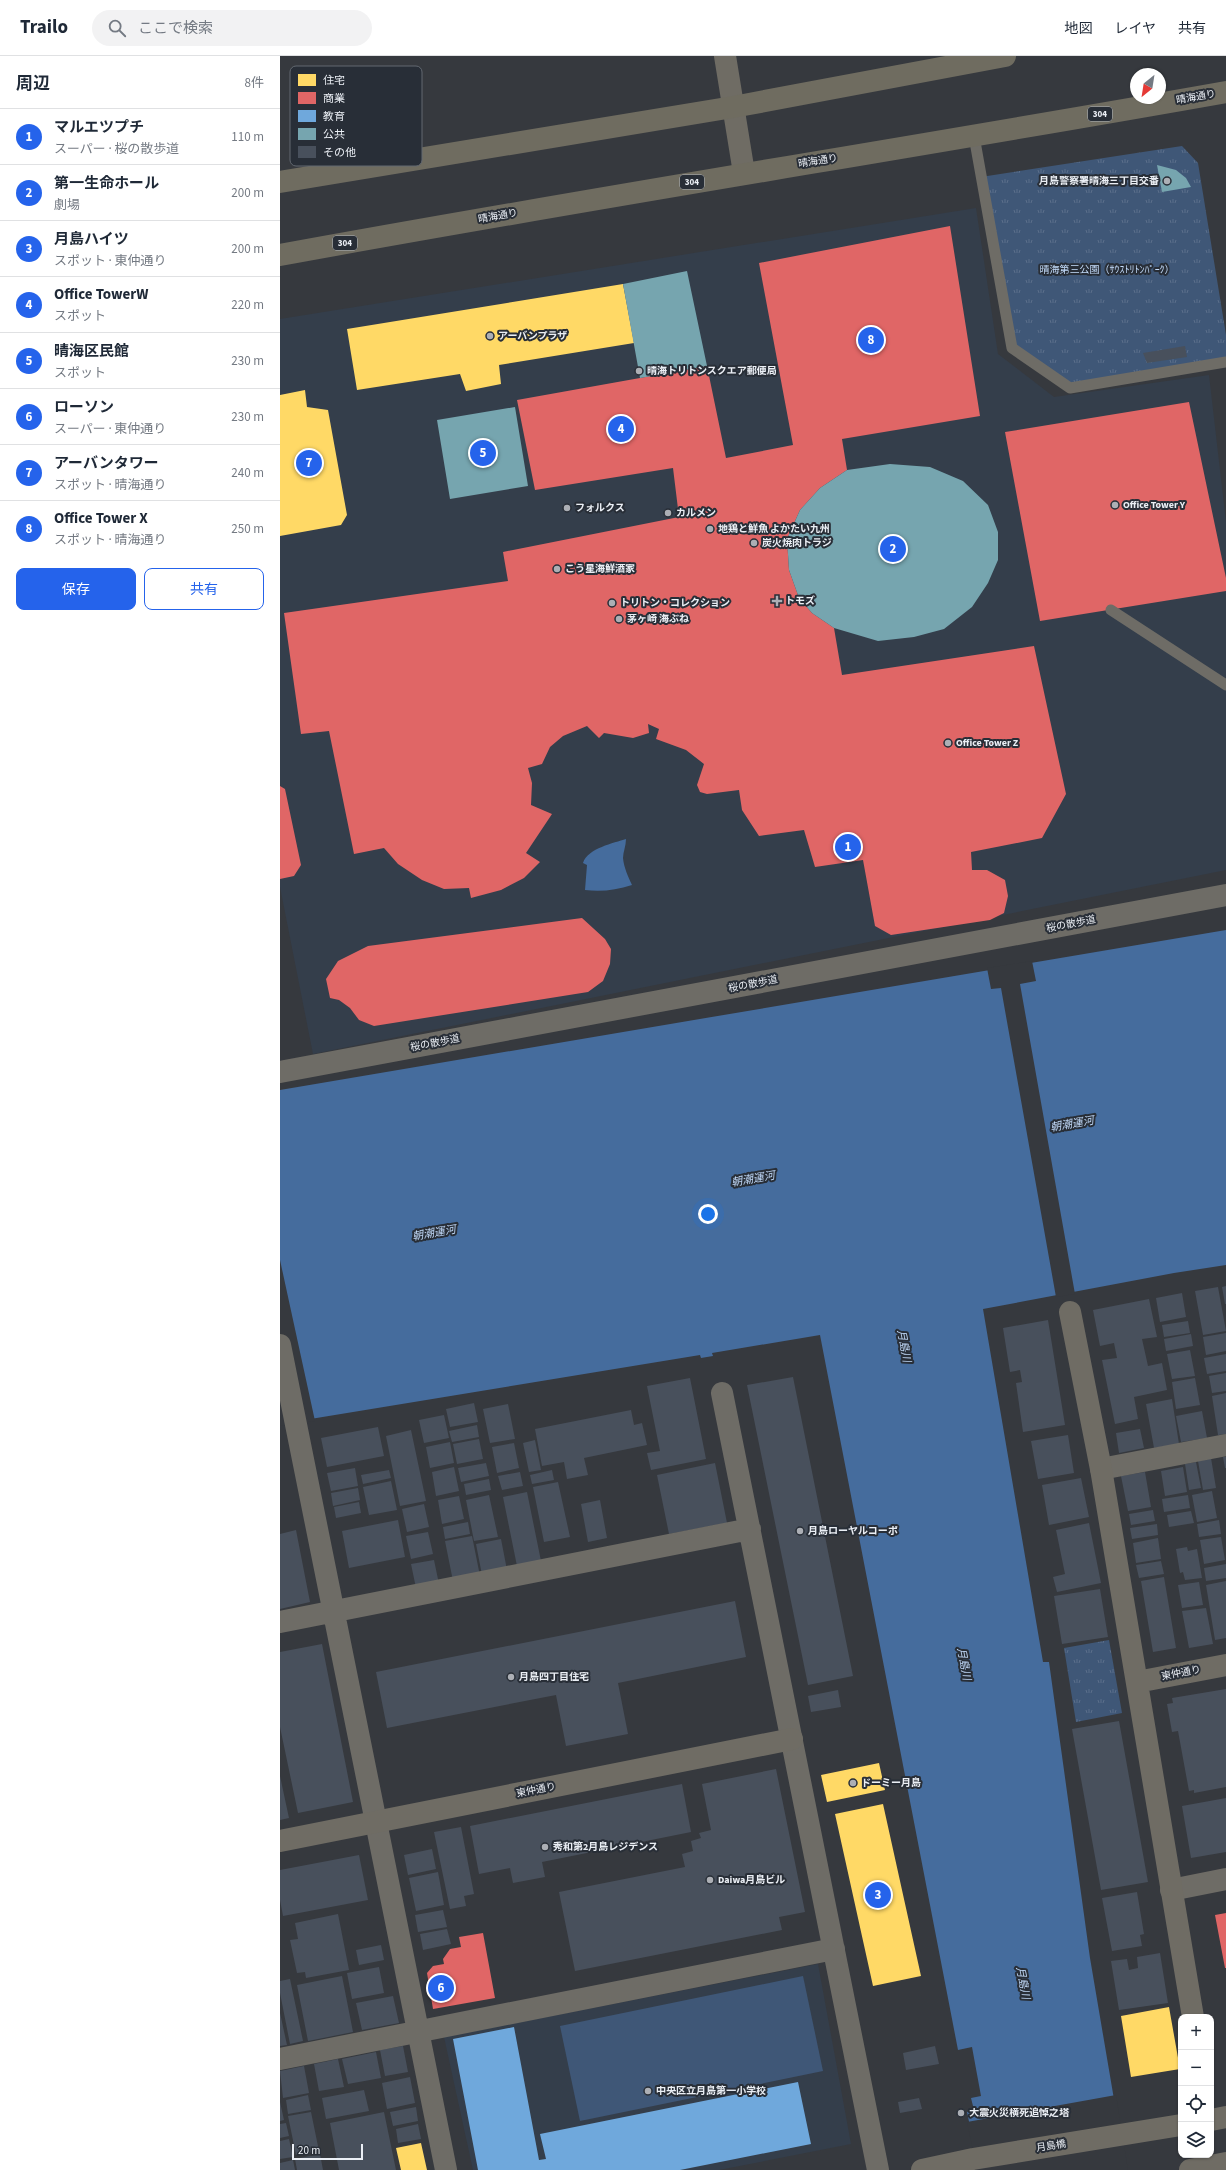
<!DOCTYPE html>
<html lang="ja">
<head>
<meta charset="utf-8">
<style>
  body { margin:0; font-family:"Source Sans 3","Noto Sans JP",sans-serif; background:#f2f2f3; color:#1f2937 }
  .controls { position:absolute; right:12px; bottom:12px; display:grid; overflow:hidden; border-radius:8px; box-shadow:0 1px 3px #0004 }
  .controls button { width:36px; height:36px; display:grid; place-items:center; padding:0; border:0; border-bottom:1px solid #e0e1e3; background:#fff; color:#1f2937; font:20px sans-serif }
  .compass { position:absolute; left:850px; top:12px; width:36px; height:36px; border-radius:50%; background:#fff; box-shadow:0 1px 3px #0004; rotate:210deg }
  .scale { position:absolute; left:12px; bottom:10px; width:71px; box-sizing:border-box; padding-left:4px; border:2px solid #ebeff5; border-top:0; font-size:11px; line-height:14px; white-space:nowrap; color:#ebeff5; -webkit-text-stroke:3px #282e37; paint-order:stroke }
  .you { position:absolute; left:428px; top:1158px; width:14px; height:14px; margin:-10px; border:3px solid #fff; border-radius:50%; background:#1a73e8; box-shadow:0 0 0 6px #1a73e833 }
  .badge { display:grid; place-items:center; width:26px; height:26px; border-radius:50%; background:#2563eb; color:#fff; font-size:13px; font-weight:700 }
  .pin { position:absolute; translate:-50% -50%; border:2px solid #fff; box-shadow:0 1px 4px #0006 }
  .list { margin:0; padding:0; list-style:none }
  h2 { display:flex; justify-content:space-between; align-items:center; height:52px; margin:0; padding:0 16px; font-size:17px }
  h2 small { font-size:13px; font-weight:400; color:#747a83 }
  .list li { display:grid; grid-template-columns:26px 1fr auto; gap:12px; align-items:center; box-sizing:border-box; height:56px; padding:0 16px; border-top:1px solid #e0e1e3 }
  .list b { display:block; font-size:15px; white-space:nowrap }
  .list p { margin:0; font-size:13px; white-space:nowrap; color:#747a83 }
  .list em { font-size:13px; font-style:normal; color:#747a83 }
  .actions { display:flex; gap:8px; padding:12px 16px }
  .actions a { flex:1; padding:9px 0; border:1px solid #2563eb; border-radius:8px; text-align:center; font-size:14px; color:#2563eb }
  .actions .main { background:#2563eb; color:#fff }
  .icon { flex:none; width:22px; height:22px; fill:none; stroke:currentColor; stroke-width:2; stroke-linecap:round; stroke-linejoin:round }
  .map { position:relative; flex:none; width:946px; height:2114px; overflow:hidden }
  header { display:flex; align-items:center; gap:24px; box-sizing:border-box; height:56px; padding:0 20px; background:#fff; border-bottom:1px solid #e0e1e3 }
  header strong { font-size:19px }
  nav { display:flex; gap:22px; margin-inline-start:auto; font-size:14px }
  .search { width:280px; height:36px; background:#f2f2f3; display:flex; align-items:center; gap:10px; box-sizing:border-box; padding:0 14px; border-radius:22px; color:#747a83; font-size:15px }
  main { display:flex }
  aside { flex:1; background:#fff }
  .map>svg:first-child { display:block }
</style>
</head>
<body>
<header>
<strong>Trailo</strong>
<div class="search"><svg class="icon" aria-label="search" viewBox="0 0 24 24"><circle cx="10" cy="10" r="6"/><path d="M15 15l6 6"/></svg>ここで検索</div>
<nav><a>地図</a><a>レイヤ</a><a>共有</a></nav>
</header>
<main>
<aside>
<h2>周辺<small>8件</small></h2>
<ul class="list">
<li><span class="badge">1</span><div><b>マルエツプチ</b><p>スーパー · 桜の散歩道</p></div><em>110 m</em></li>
<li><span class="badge">2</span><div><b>第一生命ホール</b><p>劇場</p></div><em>200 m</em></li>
<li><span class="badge">3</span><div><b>月島ハイツ</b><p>スポット · 東仲通り</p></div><em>200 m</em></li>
<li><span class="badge">4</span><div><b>Office TowerW</b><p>スポット</p></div><em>220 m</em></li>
<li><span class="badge">5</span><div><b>晴海区民館</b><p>スポット</p></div><em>230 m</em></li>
<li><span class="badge">6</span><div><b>ローソン</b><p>スーパー · 東仲通り</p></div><em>230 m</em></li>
<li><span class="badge">7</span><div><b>アーバンタワー</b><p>スポット · 晴海通り</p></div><em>240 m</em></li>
<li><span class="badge">8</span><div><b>Office Tower X</b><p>スポット · 晴海通り</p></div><em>250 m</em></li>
</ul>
<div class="actions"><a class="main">保存</a><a>共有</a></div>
</aside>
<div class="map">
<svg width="946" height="2114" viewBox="0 0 946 2114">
  <defs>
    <pattern id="park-tufts" width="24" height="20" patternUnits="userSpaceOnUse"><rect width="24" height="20" fill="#3f5777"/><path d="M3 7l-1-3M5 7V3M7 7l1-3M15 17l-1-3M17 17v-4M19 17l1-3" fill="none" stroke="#5b6f8b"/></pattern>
  </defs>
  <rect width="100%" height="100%" fill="#36393e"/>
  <!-- built -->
  <path fill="#343e4b" d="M696 152 718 298 774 341 929 319 946 466V814L33 998 0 831V263Z
    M538 1908 571 2088 439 2114H193L164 1981Z"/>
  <!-- park -->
  <path fill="url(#park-tufts)" d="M902 90 918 107 946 279V306L790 332 732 292 701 121Z
    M829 1584 842 1657 796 1666 784 1592Z"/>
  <!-- garden -->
  <path fill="#3f5777" d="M523 1920 543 2015 300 2065 280 1970Z"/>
  <!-- water -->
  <path fill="#456c9d" d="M346 783C346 790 343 796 343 802 344 812 348 820 352 829 336 834 322 836 305 834L307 809 303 807C308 792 334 787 346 783Z
    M946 874V1209L894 1217 703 1253 763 1606H769L810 1902 846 2114H699L687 2056 694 2054 691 2042 701 2040 692 1991 678 1994 540 1279 432 1297 433 1300 421 1302 420 1299 0 1368V1034Z"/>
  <!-- pier -->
  <path fill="#36393e" d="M752 905 756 925 740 928 795 1238 776 1241 721 932 711 933 707 912Z
    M0 1204 35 1365 0 1370Z
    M836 2039 848 2114H697L687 2066Z"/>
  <!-- homes -->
  <path fill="#ffd966" d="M343 228 354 287 219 309 221 328 186 335 180 318 77 334 67 273Z
    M25 334 27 351 48 354 67 459 61 469 0 480V339Z
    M599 1707 605 1734 547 1746 541 1719Z
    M603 1748 641 1920 593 1930 555 1758Z
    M889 1951 900 2013 851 2021 841 1960Z
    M141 2087 147 2114H121L116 2092Z"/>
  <!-- shops -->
  <path fill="#e06666" d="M670 170 700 360 562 383 567 414 540 432 520 454 507 483 509 514 519 542 532 557 554 572 562 619 754 590 786 738 762 782 691 796 692 814H707L725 824 728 840 724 857 710 864 611 879 595 870 583 804 535 811 524 774 479 780 462 754 459 734 427 738 420 736 417 729 424 708 406 694 376 683 379 673 368 668 369 677 353 682 324 677 319 682 307 670 283 680 270 691 262 708 248 712 252 727 251 749 272 758 246 797 260 806 244 822 221 834 191 842 189 832 164 833 142 824 118 808 104 792 74 798 49 675 21 678 4 557 228 525 223 496 399 461 393 412 255 434 237 344 427 310 446 402 513 389 479 207Z
    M909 346 946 522V535L760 565 725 376Z
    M0 730 5 733 21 809 14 820 0 823Z
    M302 862 325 883 331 893 330 908 323 925 308 936 94 970 79 964 70 952 59 944 50 942 46 923 58 905 88 890Z
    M946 1857V1912H945L935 1859Z
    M203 1877 215 1942 153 1953 147 1917 153 1910 164 1908 163 1903 170 1893 181 1891 179 1881Z"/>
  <!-- schools -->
  <path fill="#6fa8dc" d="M234 1971 259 2104 266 2103 260 2078 518 2026 531 2088 400 2114H198L173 1983Z"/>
  <!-- public -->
  <path fill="#76a5af" d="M877 109 896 114 906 122 911 131 882 136Z
    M407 215 427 310 360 322 343 228Z
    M235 351 248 430 170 443 157 364Z
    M610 408 650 411 683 425 708 449 718 476V504L708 527 692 551 664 573 634 581 598 585 554 572 532 557 519 542 509 514 507 483 520 454 540 432 567 414Z"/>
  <!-- building -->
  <path fill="#48505c" d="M905 290 907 301 867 307 863 297Z
    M946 1230V1248H945L942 1231Z
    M938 1231 946 1275 923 1279 915 1235Z
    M902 1237 906 1261 880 1266 876 1242Z
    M869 1243 877 1281 862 1283 868 1310 882 1307 887 1334 854 1341 858 1363 835 1368 822 1304 837 1302 834 1287 820 1290 813 1254Z
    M768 1264 785 1369 743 1376 736 1327 742 1326 740 1314 730 1316 723 1272Z
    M908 1265 910 1277 884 1281 882 1269Z
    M946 1277V1295L926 1299 923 1281Z
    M911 1278 913 1290 886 1295 884 1283Z
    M910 1294 915 1320 892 1323 887 1298Z
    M946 1298V1315L927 1318 924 1302Z
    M946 1317V1335L932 1337 929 1320Z
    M513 1321 573 1620 528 1629 467 1329Z
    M410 1322 426 1403 371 1414 367 1397 380 1395 367 1330Z
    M915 1322 920 1349 896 1353 892 1326Z
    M946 1337V1378L938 1379 932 1340Z
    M892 1343 899 1388 874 1392 866 1348Z
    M194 1347 198 1366 170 1371 166 1353Z
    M228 1348 235 1383 210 1387 203 1353Z
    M351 1354 354 1369 362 1367 367 1389 304 1402 308 1419 287 1423 284 1406 262 1410 255 1373Z
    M922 1355 927 1382 901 1386 896 1360Z
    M164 1359 169 1382 144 1387 139 1364Z
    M197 1369 199 1381 172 1386 169 1375Z
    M98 1371 104 1400 47 1411 41 1382Z
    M860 1373 864 1392 839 1397 836 1377Z
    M131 1374 146 1445 120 1450 106 1380Z
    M788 1379 794 1417 758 1423 751 1385Z
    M199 1383 203 1403 177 1408 173 1388Z
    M255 1384 261 1414 249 1416 243 1387Z
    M170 1386 174 1407 150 1412 146 1391Z
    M234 1387 239 1412 217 1417 212 1391Z
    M943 1401H946V1412H945Z
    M931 1402 936 1432 923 1434 918 1405Z
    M916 1406 921 1432 909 1434 905 1408Z
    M206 1407 209 1420 181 1426 178 1412Z
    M435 1407 447 1467 389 1478 377 1419Z
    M174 1411 179 1435 156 1440 152 1416Z
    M903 1411 907 1436 885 1440 881 1415Z
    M75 1412 78 1430 51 1435 47 1417Z
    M109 1414 111 1422 83 1428 81 1419Z
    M272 1414 274 1424 252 1428 250 1419Z
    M240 1416 243 1430 222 1434 218 1420Z
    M865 1416 871 1451 848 1455 841 1420Z
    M801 1422 809 1461 769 1469 762 1429Z
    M209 1423 211 1434 186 1439 184 1428Z
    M111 1425 117 1454 89 1459 83 1431Z
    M278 1426 290 1481 264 1486 253 1431Z
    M78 1432 80 1444 53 1450 51 1437Z
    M932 1435 937 1462 917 1466 912 1439Z
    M247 1436 261 1505 237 1510 223 1441Z
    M209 1439 218 1481 194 1485 186 1444Z
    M908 1439 910 1452 884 1456 882 1443Z
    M179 1440 184 1463 162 1468 158 1444Z
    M320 1444 327 1482 308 1486 301 1448Z
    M79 1446 81 1457 56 1462 54 1451Z
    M144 1448 149 1471 127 1476 122 1453Z
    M873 1454 875 1465 851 1469 849 1458Z
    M911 1455 914 1467 889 1471 887 1459Z
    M118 1464 125 1501 69 1512 62 1475Z
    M939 1464 941 1478 919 1481 917 1468Z
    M188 1466 190 1478 165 1483 163 1471Z
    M809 1467 821 1527 777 1536 773 1521 785 1518 776 1474Z
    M877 1468 878 1479 852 1483 850 1472Z
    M16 1474 30 1546 0 1553V1478Z
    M148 1476 153 1498 131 1503 126 1480Z
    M192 1480 200 1520 173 1525 165 1485Z
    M941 1481 945 1504 924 1508 920 1484Z
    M878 1482 881 1503 856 1507 853 1487Z
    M221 1483 227 1514 202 1519 196 1488Z
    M907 1491 908 1495 917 1493 922 1522 905 1524 903 1516 900 1517 896 1493Z
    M154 1504 159 1528 136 1532 131 1508Z
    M881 1505 884 1518 859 1522 856 1509Z
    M946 1508V1522L926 1525 924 1512Z
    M884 1521 896 1592 873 1596 861 1525Z
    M946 1525V1582L935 1584 926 1529Z
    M919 1526 923 1549 902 1552 898 1529Z
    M820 1533 828 1581 782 1588 774 1540Z
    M455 1545 466 1601 338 1627 348 1678 286 1690 276 1639 107 1672 96 1616Z
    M926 1552 933 1588 909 1592 902 1555Z
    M42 1588 73 1746 18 1757 0 1671V1596Z
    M946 1633V1731L914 1737V1734L909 1735 898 1675 892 1676 887 1648 893 1647 892 1642Z
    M558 1634 561 1651 531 1656 528 1640Z
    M839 1665 868 1826 821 1834 792 1673Z
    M496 1713 525 1856 499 1861 502 1874 295 1915 279 1836 405 1811 402 1798 413 1795 411 1785 421 1782 419 1777 431 1774 422 1728Z
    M0 1720 9 1762 0 1764Z
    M402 1728 411 1776 262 1806 265 1821 233 1827 230 1812 199 1818 190 1770Z
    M946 1742V1796L911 1802 902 1750Z
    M181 1771 194 1838 184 1840 186 1850 170 1853 154 1776Z
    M152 1793 156 1813 128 1819 124 1799Z
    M79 1799 88 1844 3 1860 0 1844V1814Z
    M158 1816 164 1849 136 1855 129 1822Z
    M857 1836 864 1878 860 1879 862 1890 832 1895 822 1842Z
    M163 1854 167 1871 138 1876 135 1859Z
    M58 1858 69 1914 26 1922 25 1916 17 1917 10 1884 18 1883 15 1867Z
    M167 1873 171 1888 143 1894 140 1878Z
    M101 1889 104 1904 79 1909 76 1894Z
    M880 1897 888 1947 839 1954 831 1905 847 1903 849 1914 858 1912 857 1901Z
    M99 1911 104 1937 72 1943 67 1917Z
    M62 1920 73 1976 28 1985 17 1929Z
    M10 1923 23 1985 10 1988 0 1937V1925Z
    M113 1940 119 1967 82 1974 76 1947Z
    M0 1957 7 1989 0 1990Z
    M123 1990 128 2016 105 2020 100 1994Z
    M655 1990 659 2008 626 2014 623 1997Z
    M96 1996 101 2022 68 2028 62 2003Z
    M58 2003 64 2031 39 2035 34 2008Z
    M24 2010 29 2037 3 2042 0 2015Z
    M130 2021 135 2047 107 2053 102 2027Z
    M84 2034 89 2055 46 2063 42 2042Z
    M28 2039 31 2054 8 2058 6 2044Z
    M639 2042 642 2053 620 2057 618 2046Z
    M0 2046 4 2064 0 2065Z
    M136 2051 138 2065 113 2070 110 2056Z
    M31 2056 39 2095 16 2099 8 2060Z
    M104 2056 116 2114H59L50 2067Z
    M6 2067 9 2080 0 2082V2068Z
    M138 2068 141 2083 118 2087 116 2073Z
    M9 2083 13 2101 0 2103V2085Z
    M40 2098 43 2114H17L15 2103Z
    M13 2104 15 2114H0V2107Z"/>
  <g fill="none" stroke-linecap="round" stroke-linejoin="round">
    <!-- lane -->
    <path stroke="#6e6c66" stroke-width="11" d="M694 80 732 292 790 332 946 306
      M831 554 946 629"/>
    <!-- street -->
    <path stroke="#6e6c66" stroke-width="22" d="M0 1016 946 839
      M0 1289 166 2114
      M442 1337 598 2114
      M821 1413 946 1389
      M0 1566 470 1473
      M891 1834 946 1823
      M0 2003 554 1893"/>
    <!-- secondary -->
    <path stroke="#6f6c64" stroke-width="22" d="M445 0 464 117
      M790 1256 821 1413 913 1961
      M857 1626 946 1609
      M0 1785 512 1683
      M931 2064 946 2061
      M642 2114 693 2103 901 2069
      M910 2114 946 2107"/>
    <!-- primary -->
    <path stroke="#6f6c60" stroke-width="22" d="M0 126 453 51 725 0
      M0 199C315 141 631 92 946 36"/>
  </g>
  <!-- markers -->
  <g fill="#acafb5" stroke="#282e37" stroke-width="1.5">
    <circle cx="887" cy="125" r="4"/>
    <circle cx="210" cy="280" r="4"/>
    <circle cx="359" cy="315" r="4"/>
    <circle cx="835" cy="449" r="4"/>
    <circle cx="287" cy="452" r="4"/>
    <circle cx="388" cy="457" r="4"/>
    <circle cx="430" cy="473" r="4"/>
    <circle cx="474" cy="487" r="4"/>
    <circle cx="277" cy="513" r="4"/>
    <path d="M495 539h4v4h4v4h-4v4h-4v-4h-4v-4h4z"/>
    <circle cx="332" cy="547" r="4"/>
    <circle cx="339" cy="563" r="4"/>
    <circle cx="668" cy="687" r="4"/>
    <circle cx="520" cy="1475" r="4"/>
    <circle cx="231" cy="1621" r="4"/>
    <circle cx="573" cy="1727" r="4"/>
    <circle cx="265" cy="1791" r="4"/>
    <circle cx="430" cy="1824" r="4"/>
    <circle cx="368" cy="2035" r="4"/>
    <circle cx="681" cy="2057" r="4"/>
  </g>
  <g text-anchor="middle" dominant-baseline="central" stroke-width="4" stroke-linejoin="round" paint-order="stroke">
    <!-- shield labels -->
    <g fill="#282e37" stroke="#b0b5bc" stroke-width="1">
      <rect x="808" y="51" width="24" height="14" rx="3"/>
      <rect x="400" y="119" width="24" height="14" rx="3"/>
      <rect x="53" y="180" width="24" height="14" rx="3"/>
    </g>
    <g font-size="9" font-weight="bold" fill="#ebeff5">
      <text x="820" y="58">304</text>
      <text x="412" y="126">304</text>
      <text x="65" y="187">304</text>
    </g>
    <!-- street labels -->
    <g font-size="10" fill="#ebeff5" stroke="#282e37">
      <text transform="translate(916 41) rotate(-10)">晴海通り</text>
      <text transform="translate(538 105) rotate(-9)">晴海通り</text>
      <text transform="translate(218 160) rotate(-10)">晴海通り</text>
      <text transform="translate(791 868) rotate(-11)">桜の散歩道</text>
      <text transform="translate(473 928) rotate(-11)">桜の散歩道</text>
      <text transform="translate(155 987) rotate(-11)">桜の散歩道</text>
      <text transform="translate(901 1617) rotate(-11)">東仲通り</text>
      <text transform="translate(256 1734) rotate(-11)">東仲通り</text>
      <text transform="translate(771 2090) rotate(-9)">月島橋</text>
    </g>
    <!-- poi labels -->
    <g font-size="10" font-weight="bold" fill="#ebeff5" stroke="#282e37" text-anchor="start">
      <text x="879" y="125" text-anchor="end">月島警察署晴海三丁目交番</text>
      <text x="218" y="280">アーバンプラザ</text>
      <text x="367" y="315">晴海トリトンスクエア郵便局</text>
      <text x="843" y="449">Office Tower Y</text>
      <text x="295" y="452">フォルクス</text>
      <text x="396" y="457">カルメン</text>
      <text x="438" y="473">地鶏と鮮魚 よかたい九州</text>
      <text x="482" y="487">炭火焼肉トラジ</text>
      <text x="285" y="513">こう星海鮮酒家</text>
      <text x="505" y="545">トモズ</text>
      <text x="340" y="547">トリトン・コレクション</text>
      <text x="347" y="563">茅ヶ崎 海ぶね</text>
      <text x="676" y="687">Office Tower Z</text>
      <text x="528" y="1475">月島ローヤルコーポ</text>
      <text x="239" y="1621">月島四丁目住宅</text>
      <text x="581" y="1727">ドーミー月島</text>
      <text x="273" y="1791">秀和第2月島レジデンス</text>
      <text x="438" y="1824">Daiwa月島ビル</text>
      <text x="376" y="2035">中央区立月島第一小学校</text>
      <text x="689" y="2057">大震火災横死追悼之塔</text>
    </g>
    <!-- park labels -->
    <g font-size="10" fill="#c5ddfc" stroke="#282e37">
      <text x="827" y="214">晴海第三公園（ｻｳｽﾄﾘﾄﾝﾊﾟｰｸ）</text>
    </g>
    <!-- water labels -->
    <g font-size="11" font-style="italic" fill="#bfd7f6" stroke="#282e37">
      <text transform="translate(792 1068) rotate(-10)">朝潮運河</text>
      <text transform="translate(473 1123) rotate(-10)">朝潮運河</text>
      <text transform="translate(154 1177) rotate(-10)">朝潮運河</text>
      <text transform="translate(624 1290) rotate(79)">月島川</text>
      <text transform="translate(684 1608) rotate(79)">月島川</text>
      <text transform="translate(743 1927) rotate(79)">月島川</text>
    </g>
  </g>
  <!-- legend -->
  <rect x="10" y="10" width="132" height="100" rx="6" fill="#282e37" stroke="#626870" stroke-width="1"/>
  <rect x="18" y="18" width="18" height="12" fill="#ffd966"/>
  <rect x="18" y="36" width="18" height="12" fill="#e06666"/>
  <rect x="18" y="54" width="18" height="12" fill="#6fa8dc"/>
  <rect x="18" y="72" width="18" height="12" fill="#76a5af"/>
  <rect x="18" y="90" width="18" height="12" fill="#48505c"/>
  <g font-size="11" fill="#ebeff5">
    <text x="43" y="28">住宅</text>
    <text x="43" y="46">商業</text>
    <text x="43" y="64">教育</text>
    <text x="43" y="82">公共</text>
    <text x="43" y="100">その他</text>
  </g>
</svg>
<div class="controls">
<button>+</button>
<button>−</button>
<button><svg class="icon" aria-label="locate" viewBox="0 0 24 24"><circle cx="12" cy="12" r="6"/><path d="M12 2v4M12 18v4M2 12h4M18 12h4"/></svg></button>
<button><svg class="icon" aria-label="layers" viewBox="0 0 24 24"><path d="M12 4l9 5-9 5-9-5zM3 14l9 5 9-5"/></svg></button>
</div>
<svg class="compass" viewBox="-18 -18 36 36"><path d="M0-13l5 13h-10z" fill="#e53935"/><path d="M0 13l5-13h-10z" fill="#747a83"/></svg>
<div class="scale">20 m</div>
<div class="you"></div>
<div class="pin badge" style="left:568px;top:791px">1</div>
<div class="pin badge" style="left:613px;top:493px">2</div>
<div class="pin badge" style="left:598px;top:1839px">3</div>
<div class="pin badge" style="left:341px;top:373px">4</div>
<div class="pin badge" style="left:203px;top:397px">5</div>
<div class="pin badge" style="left:161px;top:1932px">6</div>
<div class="pin badge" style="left:29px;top:407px">7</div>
<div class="pin badge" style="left:591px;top:284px">8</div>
</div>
</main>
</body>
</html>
